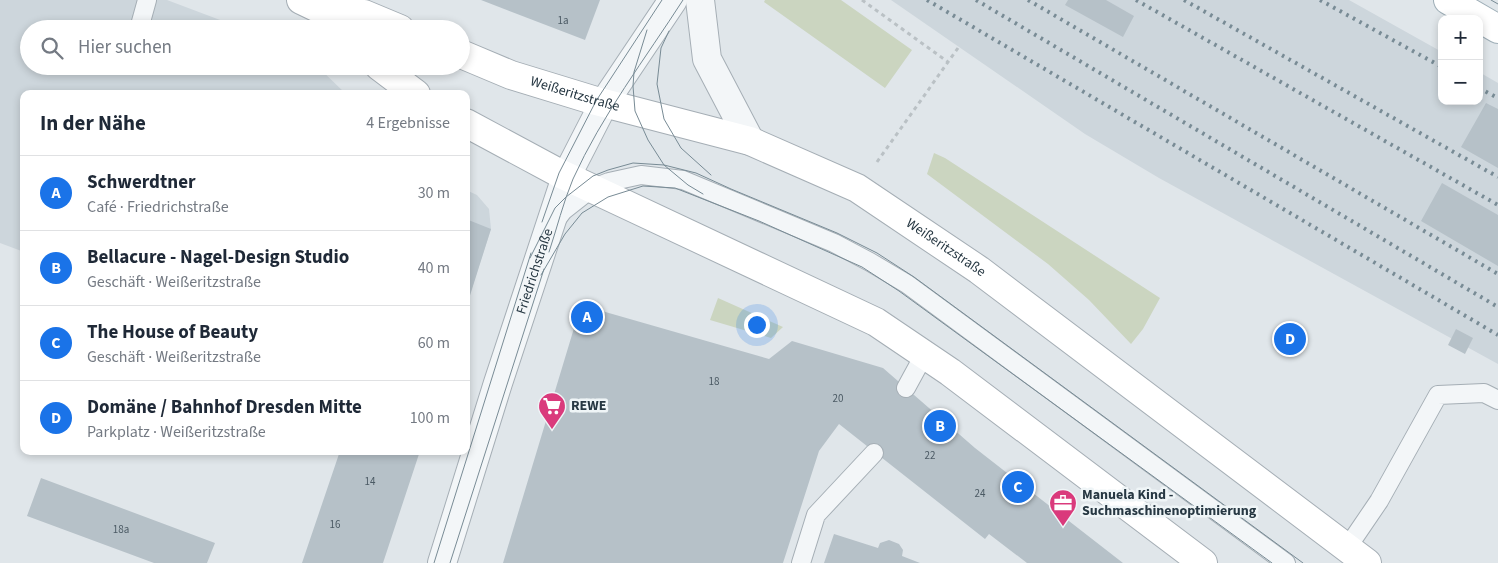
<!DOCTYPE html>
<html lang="de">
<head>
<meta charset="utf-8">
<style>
  body { margin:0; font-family:"Source Sans 3",sans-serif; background:#f6f6f7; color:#1f2937 }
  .controls { position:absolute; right:15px; top:15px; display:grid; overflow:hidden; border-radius:10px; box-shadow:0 2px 8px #0003 }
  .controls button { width:45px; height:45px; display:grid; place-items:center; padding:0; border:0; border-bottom:1px solid #e0e1e3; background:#fff; color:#1f2937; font:25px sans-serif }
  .you { position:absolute; left:756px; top:324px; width:18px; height:18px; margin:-12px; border:4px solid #fff; border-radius:50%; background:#1a73e8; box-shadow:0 0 0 8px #1a73e833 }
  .badge { display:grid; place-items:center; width:32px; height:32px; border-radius:50%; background:#1a73e8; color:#fff; font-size:16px; font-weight:700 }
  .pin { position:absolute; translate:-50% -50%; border:2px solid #fff; box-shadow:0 1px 5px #0006 }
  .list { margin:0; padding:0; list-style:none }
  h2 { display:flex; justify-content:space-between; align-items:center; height:65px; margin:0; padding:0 20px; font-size:21px }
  h2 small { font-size:16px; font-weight:400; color:#747a83 }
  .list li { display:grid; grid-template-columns:32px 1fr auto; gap:15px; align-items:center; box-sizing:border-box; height:75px; padding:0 20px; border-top:1px solid #e0e1e3 }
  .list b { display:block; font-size:19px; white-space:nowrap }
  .list p { margin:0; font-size:16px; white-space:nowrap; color:#747a83 }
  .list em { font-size:16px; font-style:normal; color:#747a83 }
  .icon { flex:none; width:28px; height:28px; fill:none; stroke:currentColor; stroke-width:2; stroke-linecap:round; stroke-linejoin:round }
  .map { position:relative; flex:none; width:1498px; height:563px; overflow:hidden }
  .search { position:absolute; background:#fff; box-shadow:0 2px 8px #0003; left:20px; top:20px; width:450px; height:55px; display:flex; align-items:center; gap:12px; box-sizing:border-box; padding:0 18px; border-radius:28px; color:#747a83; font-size:19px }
  .panel { position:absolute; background:#fff; box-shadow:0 2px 8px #0003; left:20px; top:90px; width:450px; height:365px; border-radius:10px }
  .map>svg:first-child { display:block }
</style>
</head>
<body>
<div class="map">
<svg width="1498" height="563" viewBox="0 0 1498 563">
  <rect width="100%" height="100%" fill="#e0e6ea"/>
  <!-- built -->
  <path fill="#cdd6dc" d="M0 0H167L244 29H29V66H317L346 94H24V252L0 243Z
    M891 0H1349L1442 52V101H1479V72L1498 83V364L1159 178 1085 134Z
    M466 190 477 195 489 209 491 229 466 306Z"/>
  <!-- green -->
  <path fill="#cbd5c0" d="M765 0H841L912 50 885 88 764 2Z
    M934 153 945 158 1160 298 1143 329 1131 344 1089 300 1048 264 927 174Z
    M718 298 783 327 771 338 710 320Z"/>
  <!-- building -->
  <path fill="#b6c1c8" d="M481 0H600L585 40Z
    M1068 0H1106L1134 16 1123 37 1065 5Z
    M1486 103 1498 109V168L1461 147Z
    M1442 183 1498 215V266L1421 221Z
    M466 219 491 229 467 305H466Z
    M581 305 769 359 792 341 883 368 975 448 1123 563H1027L989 534 985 539 839 424 819 451 783 563H503Z
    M1456 329 1473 338 1465 354 1448 345Z
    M340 451H420L383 563H302Z
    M41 478 215 543 207 563H154L27 516Z
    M834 534 878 548 880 543 889 540 899 544 903 550 902 556 920 563H824Z"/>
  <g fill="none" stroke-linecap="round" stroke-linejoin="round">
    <!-- lane casing -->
    <g stroke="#a5aeb5" stroke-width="20">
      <path id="lane" d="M139 29 147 0
        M556 220 563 211 591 189 609 182 641 175 683 180 834 243 870 262 907 284 1286 563
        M906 388 924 355
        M1347 548 1379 501 1438 395 1484 393 1498 400
        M801 563 816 515 874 453"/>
    </g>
    <!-- street casing -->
    <g stroke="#a5aeb5" stroke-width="30">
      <g id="street">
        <path d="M700 0 707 59 750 141"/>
        <path id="s1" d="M442 563 498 383 566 177 604 103 673 0"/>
      </g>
    </g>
    <!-- secondary casing -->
    <g stroke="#a5aeb5" stroke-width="30">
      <g id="secondary">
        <path d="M301 0 328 13 341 26"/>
        <path d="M328 13 364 14 400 29"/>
        <path id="s2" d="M461 54 511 75 596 101 750 141 857 188 979 270 1367 563"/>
        <path d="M379 66 416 94"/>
        <path d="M466 123 559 173 876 322 950 372 1203 563"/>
      </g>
    </g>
    <!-- primary casing -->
    <g stroke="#9eaeb7" stroke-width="30">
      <path id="primary" d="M1448 0 1498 29"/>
    </g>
    <!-- path -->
    <path stroke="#bac1c5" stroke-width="3" stroke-dasharray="4 4" stroke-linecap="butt" d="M862 0 948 62
      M877 162 958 48"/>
    <!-- lane -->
    <use href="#lane" stroke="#f3f6f8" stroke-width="18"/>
    <!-- street -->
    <use href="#street" stroke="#f3f6f8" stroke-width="28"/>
    <!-- secondary -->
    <use href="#secondary" stroke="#fff" stroke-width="28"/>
    <!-- primary -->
    <use href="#primary" stroke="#fff" stroke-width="28"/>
    <!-- tram -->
    <path stroke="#788b95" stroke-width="1" d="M1491 0 1498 4
      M647 30 634 72 633 86 635 111 648 140 664 165 688 185 703 194
      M669 31 661 48 657 84 664 119 681 148 711 175
      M542 222 559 173 596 101 662 0
      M549 252C557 228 563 203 573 179 602 115 645 59 683 0
      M530 258 555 208 566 197 593 176 608 170 633 163 664 165 696 173 731 189 837 233 877 253 914 277 1303 563
      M541 275 565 234 582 213 608 197 643 186 675 188 759 221 862 267 899 291 1272 563
      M434 563 531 253
      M450 563 544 269"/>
    <!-- rail -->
    <path stroke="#788b95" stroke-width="4" stroke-dasharray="2.5 5" stroke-linecap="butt" d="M927 0 1498 335
      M976 0 1498 307
      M1028 0 1498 274
      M1136 0 1498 205
      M1184 0 1498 177
      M1320 0 1442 67
      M1479 88 1498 98"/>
  </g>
  <!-- icons -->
  <defs>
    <g id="supermarket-pin" transform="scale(1.4375)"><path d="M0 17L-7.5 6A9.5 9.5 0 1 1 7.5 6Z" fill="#da3a7c" stroke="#eff5f7"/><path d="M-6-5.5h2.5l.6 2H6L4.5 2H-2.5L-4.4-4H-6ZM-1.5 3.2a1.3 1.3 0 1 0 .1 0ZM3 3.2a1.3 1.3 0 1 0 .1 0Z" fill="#fff"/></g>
    <g id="office-pin" transform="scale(1.4375)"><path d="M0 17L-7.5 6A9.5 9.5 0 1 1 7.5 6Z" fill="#da3a7c" stroke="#eff5f7"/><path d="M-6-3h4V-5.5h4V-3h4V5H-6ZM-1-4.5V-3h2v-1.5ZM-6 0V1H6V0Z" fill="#fff"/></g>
  </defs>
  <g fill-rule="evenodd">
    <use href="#supermarket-pin" x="552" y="406"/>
    <use href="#office-pin" x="1063" y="503"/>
  </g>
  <g text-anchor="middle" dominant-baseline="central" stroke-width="5" stroke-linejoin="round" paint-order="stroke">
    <!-- number labels -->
    <g font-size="11" fill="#4b5a64">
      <text x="563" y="20">1a</text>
      <text x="714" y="381">18</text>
      <text x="838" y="398">20</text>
      <text x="930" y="455">22</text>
      <text x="370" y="481">14</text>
      <text x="980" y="493">24</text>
      <text x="335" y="524">16</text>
      <text x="121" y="529">18a</text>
    </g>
    <!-- street labels -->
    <g font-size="14" fill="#273843" stroke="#eff5f7">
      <text stroke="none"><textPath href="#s2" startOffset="121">Weißeritzstraße</textPath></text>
      <text stroke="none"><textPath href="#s2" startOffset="526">Weißeritzstraße</textPath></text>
      <text stroke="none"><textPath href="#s1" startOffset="306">Friedrichstraße</textPath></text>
    </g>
    <!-- poi labels -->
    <g font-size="14" font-weight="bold" fill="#273843" stroke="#eff5f7" text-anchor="start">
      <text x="571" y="406">REWE</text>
      <text x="1082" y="495">Manuela Kind -<tspan x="1082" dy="16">Suchmaschinenoptimierung</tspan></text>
    </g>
  </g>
</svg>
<div class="controls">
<button>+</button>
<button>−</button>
</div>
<div class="you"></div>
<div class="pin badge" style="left:587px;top:317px">A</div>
<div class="pin badge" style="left:940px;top:426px">B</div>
<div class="pin badge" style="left:1018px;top:487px">C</div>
<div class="pin badge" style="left:1290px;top:339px">D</div>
<div class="search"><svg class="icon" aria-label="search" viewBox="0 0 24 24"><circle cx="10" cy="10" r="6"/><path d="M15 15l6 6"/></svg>Hier suchen</div>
<section class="panel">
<h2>In der Nähe<small>4 Ergebnisse</small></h2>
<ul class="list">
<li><span class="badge">A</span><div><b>Schwerdtner</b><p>Café · Friedrichstraße</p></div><em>30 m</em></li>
<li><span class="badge">B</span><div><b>Bellacure - Nagel-Design Studio</b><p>Geschäft · Weißeritzstraße</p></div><em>40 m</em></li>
<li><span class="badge">C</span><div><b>The House of Beauty</b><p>Geschäft · Weißeritzstraße</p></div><em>60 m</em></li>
<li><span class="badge">D</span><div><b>Domäne / Bahnhof Dresden Mitte</b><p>Parkplatz · Weißeritzstraße</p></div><em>100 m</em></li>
</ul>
</section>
</div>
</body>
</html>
